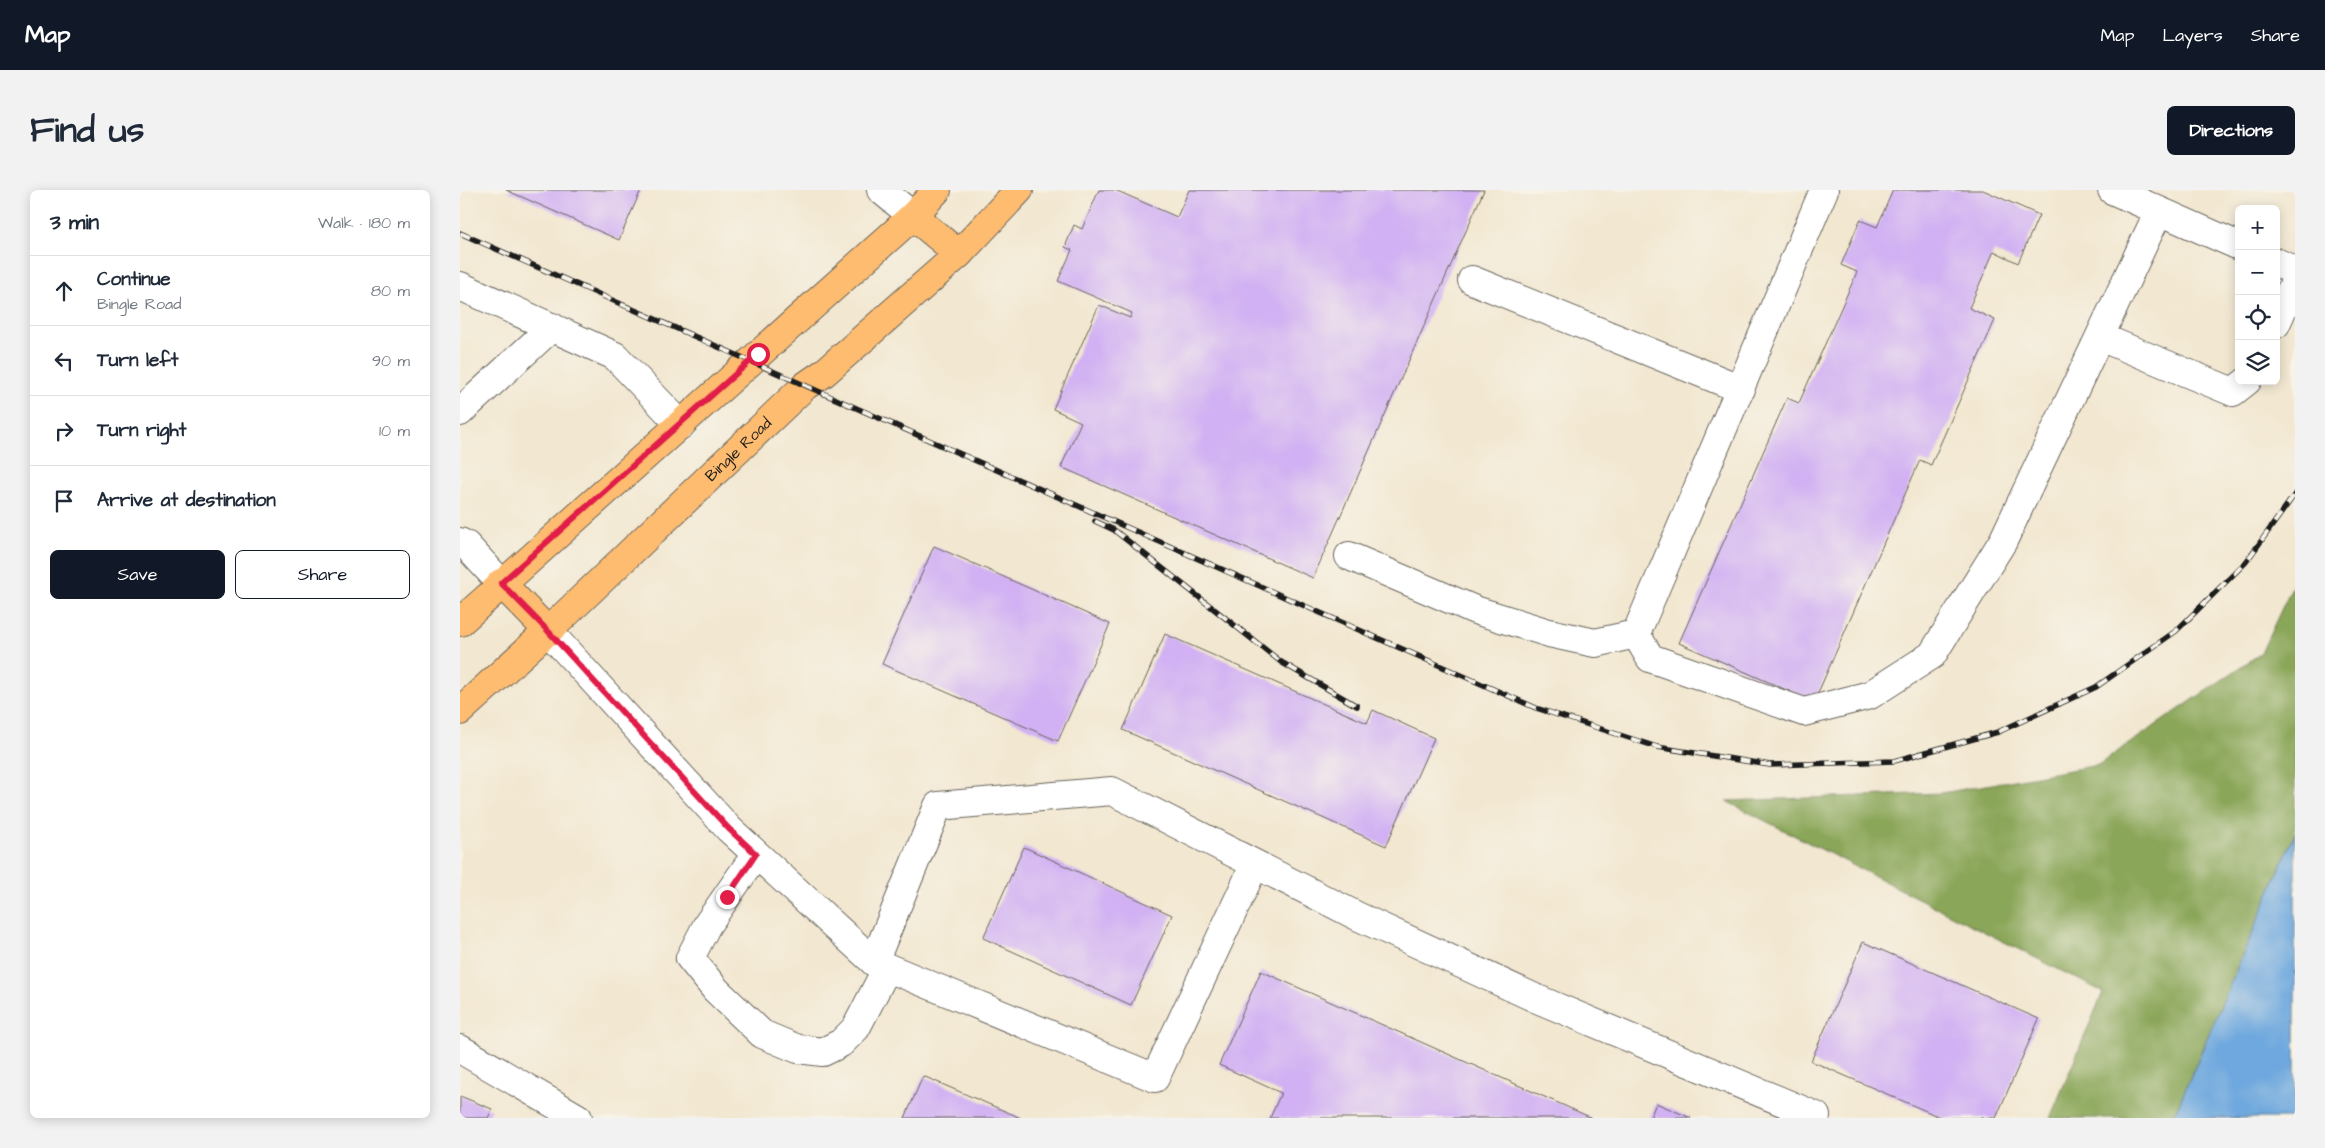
<!DOCTYPE html>
<html lang="en">
<head>
<meta charset="utf-8">
<style>
  body { margin:0; font-family:"Architects Daughter",sans-serif; background:#f2f2f3; color:#1f2937 }
  .controls { position:absolute; right:15px; top:15px; display:grid; overflow:hidden; border-radius:8px; box-shadow:0 2px 12px #0003 }
  .controls button { width:45px; height:45px; display:grid; place-items:center; padding:0; border:0; border-bottom:1px solid #e0e1e3; background:#fff; color:#1f2937; font:25px sans-serif }
  .stop { position:absolute; width:15px; height:15px; margin:-11px; border:4px solid #e11d48; border-radius:50%; background:#fff }
  .stop.end { background:#e11d48; border-color:#fff; box-shadow:0 1px 5px #0008 }
  .list { margin:0; padding:0; list-style:none }
  h2 { display:flex; justify-content:space-between; align-items:center; height:65px; margin:0; padding:0 20px; font-size:21px }
  h2 small { font-size:16px; font-weight:400; color:#747a83 }
  .list li { display:grid; grid-template-columns:32px 1fr auto; gap:15px; align-items:center; box-sizing:border-box; height:70px; padding:0 20px; border-top:1px solid #e0e1e3 }
  .list b { display:block; font-size:19px; white-space:nowrap }
  .list p { margin:0; font-size:16px; white-space:nowrap; color:#747a83 }
  .list em { font-size:16px; font-style:normal; color:#747a83 }
  .actions { display:flex; gap:10px; padding:15px 20px }
  .actions a { flex:1; padding:11px 0; border:1px solid #111827; border-radius:8px; text-align:center; font-size:18px; color:#111827 }
  .actions .main { background:#111827; color:#fff }
  .icon { flex:none; width:28px; height:28px; fill:none; stroke:currentColor; stroke-width:2; stroke-linecap:round; stroke-linejoin:round }
  .map { position:relative; flex:none; width:1835px; height:928px; overflow:hidden; border-radius:8px }
  header { display:flex; align-items:center; gap:30px; box-sizing:border-box; height:70px; padding:0 25px; background:#111827; color:#fff }
  header strong { font-size:24px }
  nav { display:flex; gap:28px; margin-inline-start:auto; font-size:18px }
  .intro { display:flex; align-items:center; justify-content:space-between; box-sizing:border-box; height:120px; padding:0 30px }
  h1 { margin:0; font-size:35px }
  .button { padding:12px 22px; border-radius:8px; background:#111827; color:#fff; font-size:18px; font-weight:700 }
  main { display:flex; gap:30px; padding:0 30px }
  aside { flex:1; background:#fff; border-radius:8px; box-shadow:0 2px 12px #0003 }
  .map>svg:first-child { display:block }
</style>
</head>
<body>
<header>
<strong>Map</strong>
<nav><a>Map</a><a>Layers</a><a>Share</a></nav>
</header>
<div class="intro"><h1>Find us</h1><a class="button">Directions</a></div>
<main>
<aside>
<h2>3 min<small>Walk · 180 m</small></h2>
<ul class="list">
<li><svg class="icon" aria-label="ahead" viewBox="0 0 24 24"><path d="M12 20V5M6 11l6-6 6 6"/></svg><div><b>Continue</b><p>Bingle Road</p></div><em>80 m</em></li>
<li><svg class="icon" aria-label="left" viewBox="0 0 24 24"><path d="M17 20v-9H6M10 6l-5 5 5 5"/></svg><div><b>Turn left</b></div><em>90 m</em></li>
<li><svg class="icon" aria-label="right" viewBox="0 0 24 24"><path d="M7 20v-9h11M14 6l5 5-5 5"/></svg><div><b>Turn right</b></div><em>10 m</em></li>
<li><svg class="icon" aria-label="arrive" viewBox="0 0 24 24"><path d="M6 21V4h12l-3 4 3 4H6"/></svg><div><b>Arrive at destination</b></div></li>
</ul>
<div class="actions"><a class="main">Save</a><a>Share</a></div>
</aside>
<div class="map">
<svg width="1835" height="928" viewBox="0 0 1835 928">
  <rect width="100%" height="100%" fill="#f7f3e8"/>
  <filter id="ink" filterUnits="userSpaceOnUse"><feTurbulence type="fractalNoise" baseFrequency=".02" numOctaves="2"/><feDisplacementMap in="SourceGraphic" scale="10" xChannelSelector="R" yChannelSelector="G"/><feConvolveMatrix kernelMatrix="1 2 1 2 8 2 1 2 1" color-interpolation-filters="sRGB"/></filter>
  <filter id="wash" filterUnits="userSpaceOnUse"><feTurbulence type="fractalNoise" baseFrequency=".0096" numOctaves="4" result="noise"/><feDisplacementMap in="SourceGraphic" scale="20" xChannelSelector="R" yChannelSelector="G"/><feGaussianBlur stdDeviation="1.12" result="paint"/><feColorMatrix in="noise" values="0 0 0 0 0 0 0 0 0 0 0 0 0 0 0 0 0 1.4 0 .05"/><feComposite in="paint" operator="in"/></filter>
  <g filter="url(#wash)">
    <rect width="100%" height="100%" fill="#f2e7d0"/>
    <!-- forest -->
    <path fill="#8aa659" stroke="#53613a" d="M1835 390V643L1713 928H1590L1643 802 1266 611 1482 603 1638 575 1801 463Z"/>
    <!-- water -->
    <path fill="#6ea8de" stroke="#45627d" d="M1835 643V928H1713Z"/>
    <g id="blocks">
      <!-- building -->
      <path fill="#d1b1f3" d="M46 0H181L159 50Z
        M639 0H655L717 27 729 0H1024L853 388 601 277 621 232 593 219 639 115 670 128 672 123 598 91 612 60 605 57 614 35 622 39Z
        M1433 0H1523L1579 25 1558 73 1534 61 1509 118 1535 130 1471 275 1460 270 1354 512 1219 453 1327 208 1339 213 1397 82 1381 75 1400 30 1417 37Z
        M474 356 650 434 598 551 422 474Z
        M705 444 907 533 913 520 974 548 926 656 663 540Z
        M564 657 712 725 671 815 523 748Z
        M1403 752 1579 829 1536 928H1482L1351 871Z
        M801 781 1132 928H810L821 903 759 875Z
        M463 886 561 928H445Z
        M0 906 32 919 28 928H0Z
        M1196 913 1231 928H1190Z"/>
    </g>
  </g>
  <g filter="url(#ink)">
    <use href="#blocks" fill-opacity="0" stroke="#67635b" stroke-width="1"/>
    <g fill="none" stroke-linecap="round" stroke-linejoin="round">
      <!-- minor casing -->
      <g stroke="#67635b" stroke-width="30">
        <path id="minor" d="M421 0 453 26
          M1364 0 1176 444 1190 468 1344 522 1410 505 1472 465 1543 351 1699 21
          M1652 0 1779 56
          M1816 72 1835 81
          M1012 90 1281 199
          M0 96 155 166 221 235
          M1816 134 1835 91
          M1640 147 1773 202 1787 191
          M0 222 92 137
          M0 352 6 355 41 393
          M889 366 1015 420 1089 443 1135 453 1176 444
          M88 441 269 639 414 772 695 888 795 674
          M296 664 247 735 230 768 256 800 302 844 338 859 363 862 381 853 396 838 427 778
          M414 772 478 616 652 601 897 726 1075 808 1356 926
          M0 859 118 928"/>
      </g>
      <!-- major casing -->
      <g stroke="#67635b" stroke-width="30">
        <g id="major">
          <path d="M453 26 499 64"/>
          <path d="M41 393 88 441"/>
          <path d="M0 432 453 26 477 0"/>
          <path id="s1" d="M0 521 88 441 345 196 364 183 499 64 559 0"/>
        </g>
      </g>
      <!-- minor -->
      <use href="#minor" stroke="#fff" stroke-width="28"/>
      <!-- major -->
      <use href="#major" stroke="#fdbc6f" stroke-width="28"/>
      <!-- rail casing -->
      <g stroke="#1c1c1c" stroke-width="5.5">
        <path id="rail" d="M0 43 1076 518 1197 557 1310 575 1434 571 1538 542 1636 497 1716 441 1786 372 1835 304
          M635 331 654 340 821 472 897 516"/>
      </g>
      <!-- rail -->
      <use href="#rail" stroke="#f7f3e8" stroke-width="4" stroke-dasharray="11" stroke-linecap="butt"/>
    </g>
  </g>
  <g fill="none" stroke-linecap="round" stroke-linejoin="round" filter="url(#ink)">
    <!-- route -->
    <path stroke="#e11d48" stroke-width="6" d="M267 707 296 664 269 639 88 441 41 393 298 164"/>
  </g>
  <g text-anchor="middle" dominant-baseline="central" stroke-width="4" stroke-linejoin="round" paint-order="stroke">
    <!-- street labels -->
    <g font-size="16" fill="#1c1c1c" stroke="#f7f3e8">
      <text stroke="none"><textPath href="#s1" startOffset="382">Bingle Road</textPath></text>
    </g>
  </g>
</svg>
<div class="controls">
<button>+</button>
<button>−</button>
<button><svg class="icon" aria-label="locate" viewBox="0 0 24 24"><circle cx="12" cy="12" r="6"/><path d="M12 2v4M12 18v4M2 12h4M18 12h4"/></svg></button>
<button><svg class="icon" aria-label="layers" viewBox="0 0 24 24"><path d="M12 4l9 5-9 5-9-5zM3 14l9 5 9-5"/></svg></button>
</div>
<div class="stop" style="left:298px;top:164px"></div>
<div class="stop end" style="left:267px;top:707px"></div>
</div>
</main>
</body>
</html>
